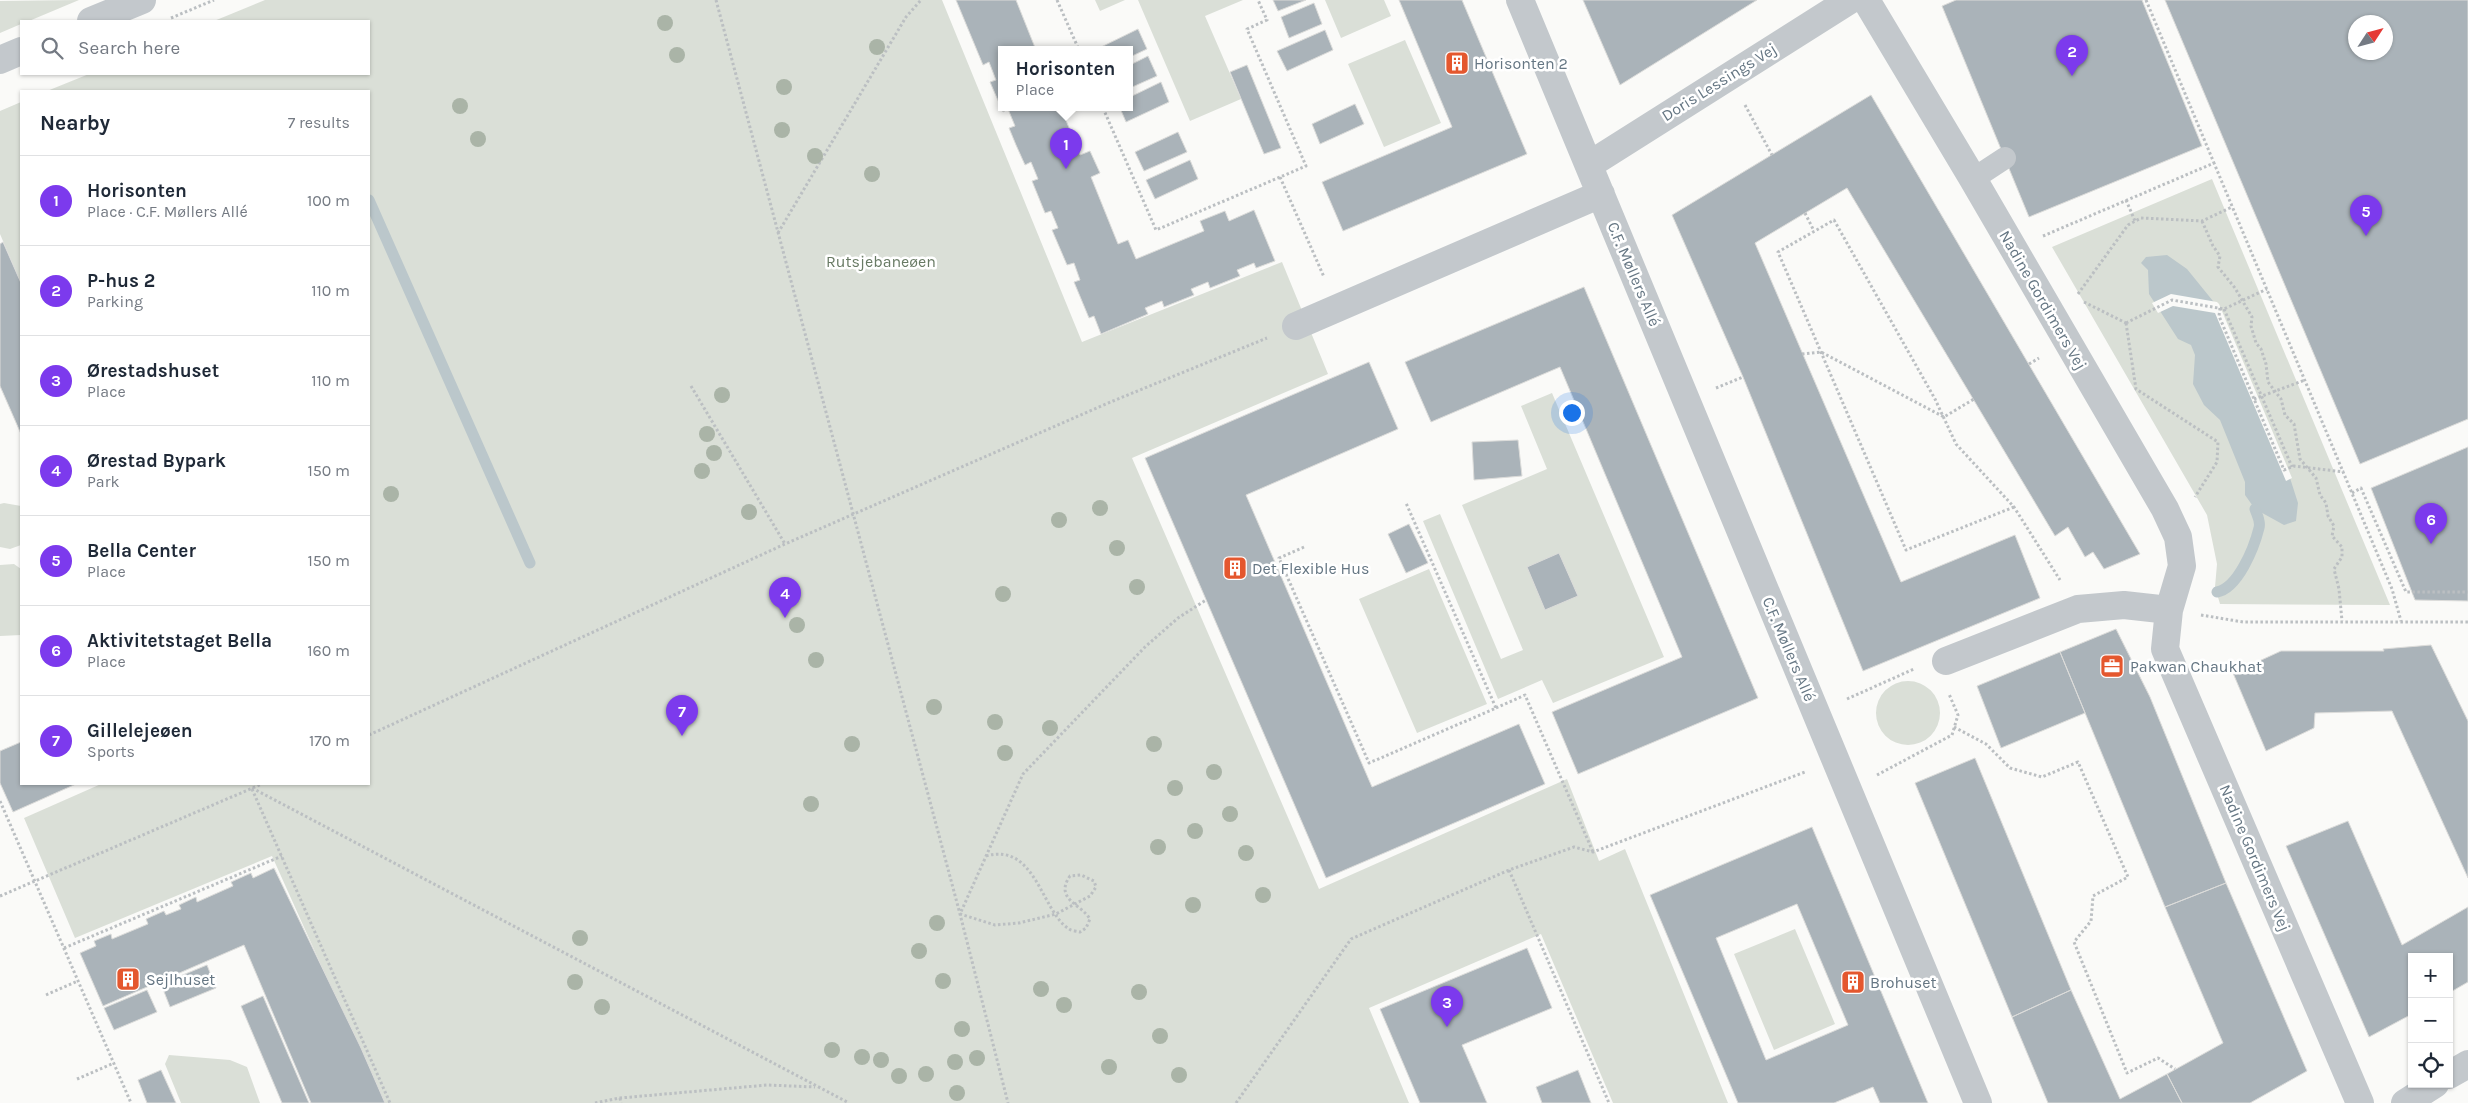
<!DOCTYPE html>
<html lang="en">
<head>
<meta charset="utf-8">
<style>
  body { margin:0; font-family:Karla,sans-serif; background:#f2f2f3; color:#1f2937 }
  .controls { position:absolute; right:15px; bottom:15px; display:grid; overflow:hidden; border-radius:0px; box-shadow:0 1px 4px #0004 }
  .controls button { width:45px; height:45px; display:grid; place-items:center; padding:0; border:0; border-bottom:1px solid #e0e1e3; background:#fff; color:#1f2937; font:25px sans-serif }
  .compass { position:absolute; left:2348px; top:15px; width:45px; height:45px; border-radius:50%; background:#fff; box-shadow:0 1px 4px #0004; rotate:54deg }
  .you { position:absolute; left:1571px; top:412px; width:18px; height:18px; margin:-12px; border:4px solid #fff; border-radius:50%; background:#1a73e8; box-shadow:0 0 0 8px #1a73e833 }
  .badge { display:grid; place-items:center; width:32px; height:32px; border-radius:50%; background:#7c3aed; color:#fff; font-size:16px; font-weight:700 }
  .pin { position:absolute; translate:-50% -41px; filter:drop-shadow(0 1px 2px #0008) }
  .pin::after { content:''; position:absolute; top:26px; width:18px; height:15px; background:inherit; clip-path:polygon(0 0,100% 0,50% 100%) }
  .popup { position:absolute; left:998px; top:46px; width:135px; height:65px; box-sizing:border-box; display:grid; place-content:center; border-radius:0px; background:#fff; filter:drop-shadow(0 1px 4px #0005); font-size:16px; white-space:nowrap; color:#747a83 }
  .popup b { font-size:19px; color:#1f2937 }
  .popup::after { content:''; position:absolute; left:50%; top:100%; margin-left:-10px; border:10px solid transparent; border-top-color:#fff }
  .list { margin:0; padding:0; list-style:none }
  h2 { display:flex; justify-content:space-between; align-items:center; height:65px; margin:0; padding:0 20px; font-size:21px }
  h2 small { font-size:16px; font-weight:400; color:#747a83 }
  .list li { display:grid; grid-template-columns:32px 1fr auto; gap:15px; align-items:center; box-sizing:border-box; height:90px; padding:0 20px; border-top:1px solid #e0e1e3 }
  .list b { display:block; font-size:19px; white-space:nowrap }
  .list p { margin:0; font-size:16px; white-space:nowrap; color:#747a83 }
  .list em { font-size:16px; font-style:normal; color:#747a83 }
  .icon { flex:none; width:28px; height:28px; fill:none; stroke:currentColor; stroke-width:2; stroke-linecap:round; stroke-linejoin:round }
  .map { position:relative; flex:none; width:2468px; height:1103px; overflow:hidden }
  .search { position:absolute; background:#fff; box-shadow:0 1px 4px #0004; left:20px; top:20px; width:350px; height:55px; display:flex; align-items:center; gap:12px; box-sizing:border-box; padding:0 18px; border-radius:0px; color:#747a83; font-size:19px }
  .panel { position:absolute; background:#fff; box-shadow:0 1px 4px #0004; left:20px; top:90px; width:350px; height:695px; border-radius:0px }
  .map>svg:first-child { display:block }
</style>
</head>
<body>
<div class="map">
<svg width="2468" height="1103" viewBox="0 0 2468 1103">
  <rect width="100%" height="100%" fill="#fafaf8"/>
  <!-- green -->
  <path fill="#dadfd7" d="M79 0 29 21H21V24L0 33V1Z
    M265 0H942L1082 342 1282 262 1328 374 1132 458 1319 889 1567 779 1599 861 1625 849 1728 1103H1613L1541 934 1369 1008 1409 1103H383L272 856 75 938 24 818 101 784H369V91H47L89 74H369V21H214Z
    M1095 0H1125L1100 11Z
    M1138 0H1243L1205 16 1241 99 1190 121Z
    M1325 0H1384L1391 16 1341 38Z
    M1405 40 1441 123 1384 147 1348 64Z
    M21 102V283L0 234V111Z
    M2212 179 2390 605 2220 604 2215 587 2217 564 2207 515 2052 247Z
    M1552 393 1664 657 1553 703 1542 680 1498 699 1423 521 1440 514 1501 659 1523 650 1462 505 1547 469 1521 406Z
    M4 503 21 506V545L10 549 0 547V504Z
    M14 564 21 569V635L0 636V565Z
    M1429 569 1487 704 1417 733 1359 599Z
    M1876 713a32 32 0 1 1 64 0a32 32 0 1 1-64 0Z
    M1795 929 1835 1024 1774 1050 1734 954Z
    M169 1055 230 1060 247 1067 260 1103H181L165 1064Z"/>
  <!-- water -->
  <path fill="#bbc7cb" d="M2167 255 2187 269 2217 306 2290 478 2298 503 2296 521 2284 525 2255 509 2245 495V482L2220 420 2204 405 2193 384 2195 355 2191 345 2178 339 2149 294 2148 270 2141 263 2146 257Z"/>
  <!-- pier -->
  <path fill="#fafaf8" d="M2171 294 2217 302 2219 304 2292 478 2286 481 2215 313 2173 306 2158 313 2152 303Z"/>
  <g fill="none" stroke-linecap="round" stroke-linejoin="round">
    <!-- stream -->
    <path stroke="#bbc7cb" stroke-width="11" d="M369 200 530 563
      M2217 592C2238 588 2254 548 2259 528 2261 521 2257 515 2255 509"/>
  </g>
  <!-- building -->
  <path fill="#aab3b9" stroke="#dcdcda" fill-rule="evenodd" d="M956 0H1016L1036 50H1002V108H1061L1080 155 1090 151 1100 173 1091 177 1118 244 1128 240 1136 259 1204 231 1200 221 1225 211 1229 221 1254 210 1275 261 1256 268 1254 263 1237 270 1240 276 1210 288 1208 282 1191 289 1194 295 1164 307 1162 301 1145 308 1148 314 1101 334 1094 316 1089 318 1074 282 1080 280 1074 263 1067 265 1052 230 1058 228 1051 211 1045 213 1032 181 1038 179 1031 162 1025 165 1016 145 1009 128 1015 126 1008 109 1003 112 990 82 996 80 989 62 983 65Z
    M1273 0H1306L1278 11Z
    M1399 0H1462L1527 154 1343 231 1322 182 1452 127Z
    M1583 0H1757L1620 85Z
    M1956 0H2142L2202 146 2029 217 1942 6Z
    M2165 0H2468V419L2360 464ZM2356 22H2386V52H2356Z
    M1314 3 1322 24 1289 38 1281 17Z
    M1138 29 1147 49 1130 57V50H1095Z
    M1325 30 1333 50 1287 71 1277 51Z
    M1148 56 1157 76 1130 88V65Z
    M1247 65 1281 148 1264 154 1230 72Z
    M1161 82 1169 102 1126 122 1120 108H1130V97Z
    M1871 95 2140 554 2104 569 2093 552 2085 557 2068 527 2055 536 1847 188 1755 243 1901 582 2015 535 2040 598 1863 671 1743 377 1672 215Z
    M1355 104 1364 124 1320 144 1312 124Z
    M1178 132 1187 152 1144 171 1135 152Z
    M1190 160 1198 179 1155 199 1146 180Z
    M3 242 21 283V434L0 386V244Z
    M1584 287 1758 698 1578 774 1552 712 1682 657 1560 367 1431 422 1405 362Z
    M1369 362 1398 429 1246 495 1372 787 1519 724 1545 784 1326 878 1145 458Z
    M1518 440 1522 476 1474 480 1472 442Z
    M2468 447V601L2415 600 2371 488Z
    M1409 524 1428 563 1406 573 1388 534Z
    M1559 553 1578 596 1545 610 1527 567Z
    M2116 629 2150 697 2226 883 2165 907 2060 652Z
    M2431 645 2468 721V878L2392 711 2315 713 2314 728 2266 751 2233 673 2281 651H2384L2383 649Z
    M2060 652 2085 713 2001 748 1977 686Z
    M21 742V784H76L13 812 0 783V751Z
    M1975 758 2071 990 2012 1017 1915 783Z
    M2348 821 2402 945 2468 907V982L2449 993V957H2412V1014L2369 1037 2286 846Z
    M1812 827 1888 1008 1928 1103H1880L1873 1087 1834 1103H1738L1650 895ZM1797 904 1848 1025 1766 1060 1716 938Z
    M274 868 361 1048 385 1103H311L244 945 103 1006 80 953 96 946 94 941 111 934 112 939 148 924 146 919 164 911 166 915 181 909 179 905 196 897 197 902 233 886 231 882 251 873 253 878Z
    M2226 883 2307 1071 2250 1103H2182L2167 1074 2223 1043 2165 907Z
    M1527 948 1552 1008 1462 1045 1487 1103H1420L1380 1009Z
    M207 965 216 988 170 1007 161 984Z
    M147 990 157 1012 114 1030 104 1008Z
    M2071 990 2120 1099 2167 1074 2182 1103H2048L2012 1017Z
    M263 996 309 1103H282L241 1006Z
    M161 1070 176 1103H147L138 1080Z
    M1578 1070 1591 1103H1542L1536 1087Z"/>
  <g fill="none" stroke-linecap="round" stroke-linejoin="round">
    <!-- path -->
    <path stroke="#bbbfc2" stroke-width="3" stroke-dasharray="2.5 2.5" stroke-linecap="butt" d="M716 0 960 914 1008 1103
      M1057 0 1079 50
      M2146 0 2214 163
      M171 18 214 0
      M1745 105 1772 155
      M1103 108 1156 230 1306 166 1247 29 1267 20 1258 0
      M1280 177 1324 277
      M2126 200 2135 221
      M1805 213 1814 231
      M2202 221 2213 246 2220 256 2218 267 2235 288 2252 317 2251 326 2256 343 2261 349 2266 364 2268 382 2281 399 2285 415 2294 424 2300 459 2316 478 2320 495 2326 503 2328 516 2334 526 2332 536 2342 547V557L2334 569 2339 589 2342 621
      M778 233 906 17 921 0
      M2043 236 2214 163 2392 589 2401 621
      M2078 294 2128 225 2141 218 2202 221 2232 207
      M2084 302 2126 323
      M2220 308 2219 316 2284 470 2294 466 2344 472
      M2224 309 2292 467
      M2126 323 2136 389 2218 442 2217 462 2195 497
      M2126 323 2172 300 2224 309 2267 289
      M1802 354 1821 352 1944 417 1974 399
      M2029 364 2039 358
      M691 386 785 544
      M1716 388 1743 377
      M2254 399 2305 380
      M2352 493 2361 488 2406 592H2468
      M2014 507 1906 550 1778 252 1834 220 1935 399 1956 444 2014 507 2060 580
      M1304 547 1279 558 1369 763 1496 708 1406 503
      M2201 615 2243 622H2468
      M1847 699 1914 669
      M1496 708 1525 695 1593 852
      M1954 727 1986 744 2010 768 2042 777 2078 762 2128 877 2093 896 2091 921 2074 942 2127 1073 2158 1058 2175 1069
      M369 735 785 544 1113 401 1267 338
      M1877 775 1952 735 1958 715 1949 694
      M252 788 849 1103
      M252 789 390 1103
      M0 801 131 1103
      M986 856C1036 842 1041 911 1069 929 1072 931 1077 931 1080 932L1086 928 1090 919C1081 904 1054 899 1070 876L1081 875 1094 881 1096 887 1090 896 1056 914 1019 923 995 925 960 914 1023 774 1145 647 1178 618 1206 600
      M1509 870 1609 1103
      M0 896 262 784
      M64 948 282 856
      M46 995 78 981
      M77 1079 114 1063
      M620 1098 621 1103
      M595 1103 620 1098 767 1085 815 1087
      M1236 1103 1351 939 1509 870 1574 847 1593 852 1805 772"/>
    <!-- service -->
    <path stroke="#c3c8cc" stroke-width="22" d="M1973 179 2005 158"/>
    <!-- minor -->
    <path stroke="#c3c8cc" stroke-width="28" d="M1520 0 1978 1103
      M1866 0 1973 179 2165 509 2178 537 2182 566 2169 610 2124 605 2078 609 1946 661
      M1589 165 1850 0
      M1296 326 1601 194
      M2169 610 2165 649 2360 1103
      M2449 1075 2468 1064
      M2405 1103 2435 1084"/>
    <!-- tertiary -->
    <path stroke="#c3c8cc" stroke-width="28" d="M91 21 142 0
      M0 60 21 51"/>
  </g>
  <!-- trees -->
  <g fill="#aab4a7">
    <circle cx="665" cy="23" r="8"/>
    <circle cx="877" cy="47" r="8"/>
    <circle cx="677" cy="55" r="8"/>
    <circle cx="784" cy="87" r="8"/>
    <circle cx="460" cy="106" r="8"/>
    <circle cx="782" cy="130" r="8"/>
    <circle cx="478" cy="139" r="8"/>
    <circle cx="815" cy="156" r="8"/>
    <circle cx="872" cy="174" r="8"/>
    <circle cx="722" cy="395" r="8"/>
    <circle cx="707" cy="434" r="8"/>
    <circle cx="714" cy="453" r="8"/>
    <circle cx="702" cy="471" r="8"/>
    <circle cx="391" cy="494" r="8"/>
    <circle cx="1100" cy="508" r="8"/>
    <circle cx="749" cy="512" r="8"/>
    <circle cx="1059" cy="520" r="8"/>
    <circle cx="1117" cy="548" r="8"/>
    <circle cx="1137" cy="587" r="8"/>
    <circle cx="1003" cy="594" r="8"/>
    <circle cx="797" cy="625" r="8"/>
    <circle cx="816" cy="660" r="8"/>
    <circle cx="934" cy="707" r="8"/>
    <circle cx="995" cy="722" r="8"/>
    <circle cx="1050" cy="728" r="8"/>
    <circle cx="852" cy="744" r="8"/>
    <circle cx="1154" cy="744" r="8"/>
    <circle cx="1005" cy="753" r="8"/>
    <circle cx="1214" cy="772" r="8"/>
    <circle cx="1175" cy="788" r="8"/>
    <circle cx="811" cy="804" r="8"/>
    <circle cx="1230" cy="814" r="8"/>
    <circle cx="1195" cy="831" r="8"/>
    <circle cx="1158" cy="847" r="8"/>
    <circle cx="1246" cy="853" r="8"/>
    <circle cx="1263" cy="895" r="8"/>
    <circle cx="1193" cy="905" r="8"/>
    <circle cx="937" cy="923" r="8"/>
    <circle cx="580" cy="938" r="8"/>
    <circle cx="919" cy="951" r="8"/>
    <circle cx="943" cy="981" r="8"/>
    <circle cx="575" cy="982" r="8"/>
    <circle cx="1041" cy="989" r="8"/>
    <circle cx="1139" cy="992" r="8"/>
    <circle cx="1064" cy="1005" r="8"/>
    <circle cx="602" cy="1007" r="8"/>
    <circle cx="962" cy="1029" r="8"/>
    <circle cx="1160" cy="1036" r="8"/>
    <circle cx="832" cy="1050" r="8"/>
    <circle cx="862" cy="1057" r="8"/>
    <circle cx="977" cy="1058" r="8"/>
    <circle cx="881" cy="1060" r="8"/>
    <circle cx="955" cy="1062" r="8"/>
    <circle cx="1109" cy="1067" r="8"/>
    <circle cx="926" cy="1074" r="8"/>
    <circle cx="1179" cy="1075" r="8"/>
    <circle cx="899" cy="1076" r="8"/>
    <circle cx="957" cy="1093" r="8"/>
  </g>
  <!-- icons -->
  <defs>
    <g id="building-square" transform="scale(1.25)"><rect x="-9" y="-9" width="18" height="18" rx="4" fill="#e4572e" stroke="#fff"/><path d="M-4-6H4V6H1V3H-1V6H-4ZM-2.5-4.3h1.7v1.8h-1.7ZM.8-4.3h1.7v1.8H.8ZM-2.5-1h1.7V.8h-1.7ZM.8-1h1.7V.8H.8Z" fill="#fff"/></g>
    <g id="office-square" transform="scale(1.25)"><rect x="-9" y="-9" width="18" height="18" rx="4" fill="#e4572e" stroke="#fff"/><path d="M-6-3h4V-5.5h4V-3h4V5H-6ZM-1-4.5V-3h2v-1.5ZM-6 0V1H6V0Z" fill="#fff"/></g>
  </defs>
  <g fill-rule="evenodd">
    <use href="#building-square" x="1457" y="63"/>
    <use href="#building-square" x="1235" y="568"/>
    <use href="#office-square" x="2112" y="666"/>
    <use href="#building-square" x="128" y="979"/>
    <use href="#building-square" x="1853" y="982"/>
  </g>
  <g text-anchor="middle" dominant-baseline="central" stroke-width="5" stroke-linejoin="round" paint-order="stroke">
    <!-- poi labels -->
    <g font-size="16" fill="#657683" stroke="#fff" text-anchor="start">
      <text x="1474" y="63">Horisonten 2</text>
      <text x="1252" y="568">Det Flexible Hus</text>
      <text x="2130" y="666">Pakwan Chaukhat</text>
      <text x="146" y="979">Sejlhuset</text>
      <text x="1870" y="982">Brohuset</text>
    </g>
    <!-- street labels -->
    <g font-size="16" fill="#657683" stroke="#fff">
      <text transform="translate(1719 82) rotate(-32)">Doris Lessings Vej</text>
      <text transform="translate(1634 274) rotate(67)">C.F. Møllers Allé</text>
      <text transform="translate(2043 300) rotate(60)">Nadine Gordimers Vej</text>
      <text transform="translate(1789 649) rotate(67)">C.F. Møllers Allé</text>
      <text transform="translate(2255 858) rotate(67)">Nadine Gordimers Vej</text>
    </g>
    <!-- park labels -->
    <g font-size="16" fill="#687a64" stroke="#fff">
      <text x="881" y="261">Rutsjebaneøen</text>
    </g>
  </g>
</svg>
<div class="controls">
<button>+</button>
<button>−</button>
<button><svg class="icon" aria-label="locate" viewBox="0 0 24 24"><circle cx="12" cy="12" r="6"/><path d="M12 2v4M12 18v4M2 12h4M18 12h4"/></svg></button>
</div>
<svg class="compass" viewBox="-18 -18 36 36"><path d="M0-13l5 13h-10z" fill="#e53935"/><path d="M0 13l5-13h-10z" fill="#747a83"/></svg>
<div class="you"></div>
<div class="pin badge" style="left:1066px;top:169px">1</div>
<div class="popup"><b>Horisonten</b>Place</div>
<div class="pin badge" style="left:2072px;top:76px">2</div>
<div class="pin badge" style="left:1447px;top:1027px">3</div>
<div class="pin badge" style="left:785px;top:618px">4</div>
<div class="pin badge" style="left:2366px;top:236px">5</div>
<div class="pin badge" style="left:2431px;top:544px">6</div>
<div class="pin badge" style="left:682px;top:736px">7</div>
<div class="search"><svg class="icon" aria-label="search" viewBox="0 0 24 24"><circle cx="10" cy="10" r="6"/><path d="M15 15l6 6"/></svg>Search here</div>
<section class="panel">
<h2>Nearby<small>7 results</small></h2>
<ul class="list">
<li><span class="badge">1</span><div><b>Horisonten</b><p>Place · C.F. Møllers Allé</p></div><em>100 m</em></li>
<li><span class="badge">2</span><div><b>P-hus 2</b><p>Parking</p></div><em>110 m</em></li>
<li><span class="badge">3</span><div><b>Ørestadshuset</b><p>Place</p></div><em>110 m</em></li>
<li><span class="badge">4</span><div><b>Ørestad Bypark</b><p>Park</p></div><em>150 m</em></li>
<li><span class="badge">5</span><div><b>Bella Center</b><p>Place</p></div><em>150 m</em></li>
<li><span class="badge">6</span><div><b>Aktivitetstaget Bella</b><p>Place</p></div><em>160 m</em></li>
<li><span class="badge">7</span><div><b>Gillelejeøen</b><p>Sports</p></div><em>170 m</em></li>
</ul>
</section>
</div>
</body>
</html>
